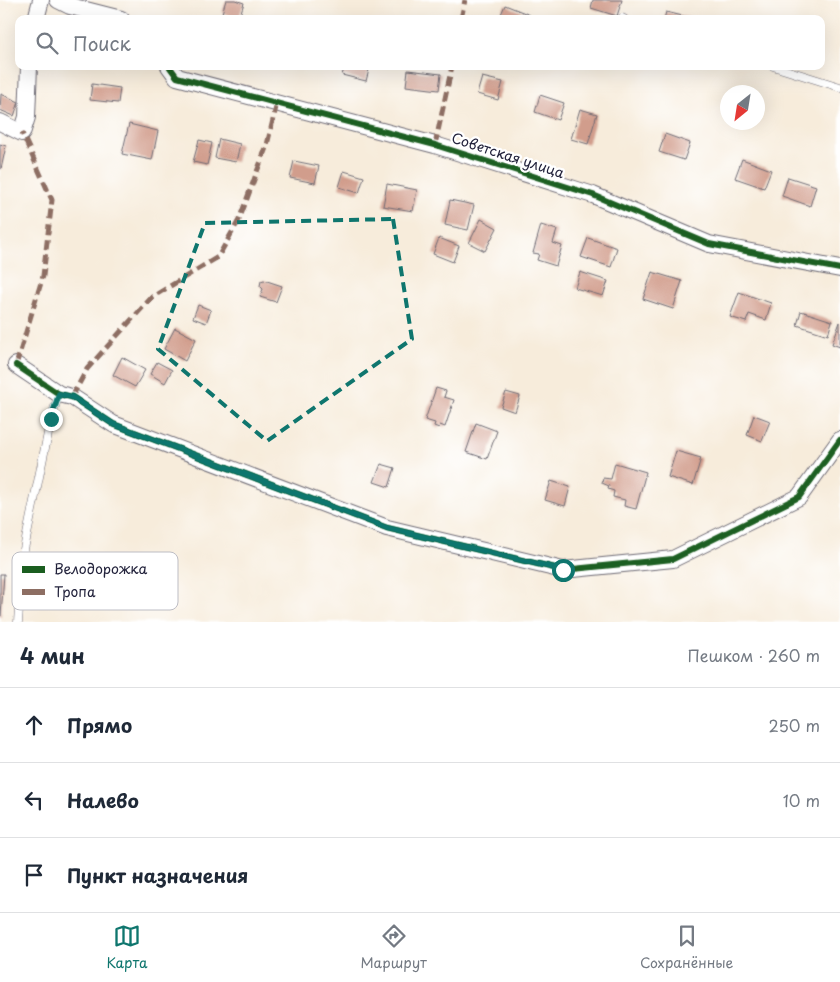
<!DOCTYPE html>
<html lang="ru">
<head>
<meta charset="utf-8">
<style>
  body { margin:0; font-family:"Playpen Sans",sans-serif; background:#f6f6f7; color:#1f2937 }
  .compass { position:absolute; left:720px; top:85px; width:45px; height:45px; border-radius:50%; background:#fff; box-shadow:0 5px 20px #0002; rotate:210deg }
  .stop { position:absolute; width:15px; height:15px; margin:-11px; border:4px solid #0f766e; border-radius:50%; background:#fff }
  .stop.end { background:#0f766e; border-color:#fff; box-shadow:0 1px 5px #0008 }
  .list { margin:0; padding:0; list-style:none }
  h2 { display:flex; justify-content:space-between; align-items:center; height:65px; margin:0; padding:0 20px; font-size:21px }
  h2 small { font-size:16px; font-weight:400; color:#747a83 }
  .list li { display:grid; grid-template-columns:32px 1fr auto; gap:15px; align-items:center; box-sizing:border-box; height:75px; padding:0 20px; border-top:1px solid #e0e1e3 }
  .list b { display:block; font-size:19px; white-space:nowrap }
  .list em { font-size:16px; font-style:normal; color:#747a83 }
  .icon { flex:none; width:28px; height:28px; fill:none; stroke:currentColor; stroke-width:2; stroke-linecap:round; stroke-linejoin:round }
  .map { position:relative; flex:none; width:840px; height:622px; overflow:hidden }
  .search { position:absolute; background:#fff; box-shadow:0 5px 20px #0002; left:15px; right:15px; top:15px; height:55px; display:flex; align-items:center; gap:12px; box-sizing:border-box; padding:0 18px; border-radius:10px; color:#747a83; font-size:19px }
  .sheet { height:290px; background:#fff }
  nav { display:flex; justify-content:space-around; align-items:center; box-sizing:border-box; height:70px; border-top:1px solid #e0e1e3; background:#fff; font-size:14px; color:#747a83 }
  nav a { display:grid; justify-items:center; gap:2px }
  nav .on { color:#0f766e }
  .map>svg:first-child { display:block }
</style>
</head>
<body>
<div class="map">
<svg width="840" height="622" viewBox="0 0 840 622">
  <rect width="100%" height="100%" fill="#fff"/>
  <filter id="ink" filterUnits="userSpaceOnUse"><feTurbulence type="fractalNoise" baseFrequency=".02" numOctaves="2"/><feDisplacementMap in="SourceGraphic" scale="10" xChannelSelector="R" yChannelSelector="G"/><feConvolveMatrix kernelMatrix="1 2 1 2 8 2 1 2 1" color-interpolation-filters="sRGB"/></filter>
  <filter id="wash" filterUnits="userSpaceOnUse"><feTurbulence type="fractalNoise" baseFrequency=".0096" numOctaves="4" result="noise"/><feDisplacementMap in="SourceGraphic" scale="20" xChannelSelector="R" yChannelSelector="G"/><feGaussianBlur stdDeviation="1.12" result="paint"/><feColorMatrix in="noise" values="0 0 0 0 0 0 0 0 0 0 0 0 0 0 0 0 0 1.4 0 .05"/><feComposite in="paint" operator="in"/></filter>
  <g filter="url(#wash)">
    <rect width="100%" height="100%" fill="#f7ecdb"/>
    <g id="blocks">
      <!-- building -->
      <path fill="#d19d8c" d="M226 0H235L244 3 239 18 222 13Z
        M593 0H622L617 16 591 8Z
        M505 5 530 15 529 19H499Z
        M666 12 691 18V19H664Z
        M345 66H370L366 81 342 75Z
        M408 70 441 74 439 90 406 86Z
        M482 77 503 82 498 100 477 94Z
        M92 84 120 88 118 103 90 100Z
        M1 94 19 102 14 116 0 110Z
        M540 95 564 103 558 120 535 112Z
        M580 109 597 114 588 144 571 139Z
        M129 124 158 131 152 160 122 154Z
        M665 134 690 143 684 160 659 152Z
        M219 139 240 144 236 162 215 158Z
        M199 140 212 143 207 165 193 162Z
        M0 144 6 146 1 169H0Z
        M742 159 771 170 764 188 735 178Z
        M294 161 319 166 315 183 290 178Z
        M344 171 364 177 359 193 339 187Z
        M788 177 816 186 810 206 782 196Z
        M387 184 417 190 413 211 383 206Z
        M450 200 474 205 468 230 445 225Z
        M481 219 497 228 485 251 469 243Z
        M541 225 557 230 553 243 562 246 556 266 537 260 539 254 533 253Z
        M439 238 459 246 453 262 433 254Z
        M588 238 617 248 611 267 581 257Z
        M580 272 608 281 603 296 575 288Z
        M652 272 682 281 673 309 643 299Z
        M264 280 282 286 276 302 260 297 263 289 260 286 261 281Z
        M739 292 771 303 766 320 749 314 746 322 730 317Z
        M198 305 211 310 206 323 193 318Z
        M801 311 832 321 828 335 797 325Z
        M840 322V347L832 344Z
        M175 328 196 339 185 361 164 349Z
        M122 357 145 370 135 387 113 375Z
        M157 362 172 370 165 383 150 374Z
        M436 388 446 391 444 397 454 400 445 427 440 425 439 428 434 426 435 423 425 420Z
        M506 392 520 396 515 412 501 407Z
        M754 415 770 421 762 441 747 435Z
        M476 423 497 431 487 459 466 452Z
        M676 451 701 458 693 485 668 477Z
        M615 463 646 472 636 509 624 506 625 500 613 497 614 491 608 489 609 486 602 483 603 478 611 479Z
        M381 464 395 468 389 487 374 482Z
        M551 481 570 487 565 506 545 500Z
        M0 574H4L1 616H0Z"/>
    </g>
  </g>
  <g filter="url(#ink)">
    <use href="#blocks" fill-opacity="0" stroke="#6d6973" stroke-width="1"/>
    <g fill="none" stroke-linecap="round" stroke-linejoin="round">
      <!-- service casing -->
      <g stroke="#6d6973" stroke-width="9">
        <path id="service" d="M622 18 624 19
          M773 66 840 87
          M18 622 23 554 51 419 59 394"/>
      </g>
      <!-- minor casing -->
      <g stroke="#6d6973" stroke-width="18">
        <path id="minor" d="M58 0 70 6 121 19
          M36 19 41 0
          M169 66 177 77 435 145 593 195 709 244 840 269
          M0 122 22 133 27 117 29 66
          M16 365 59 394 72 397 113 424 387 528 563 570 673 559 799 497 840 440"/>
      </g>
      <!-- service -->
      <use href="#service" stroke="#fff" stroke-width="8"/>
      <!-- minor -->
      <use href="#minor" stroke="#fff" stroke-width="16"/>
      <!-- quiet -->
      <path stroke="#8d6e63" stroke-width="5" stroke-dasharray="10 5" stroke-linecap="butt" d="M461 19 465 0
        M435 145 452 66
        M16 365 43 276 52 200 22 133
        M72 397 87 369 152 297 218 257 239 220 267 145 277 103"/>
      <!-- cycleway casing -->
      <g stroke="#fff" stroke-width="9">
        <path id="cycleway" d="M169 66 177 77 435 145 593 195 709 244 840 269
          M16 365 59 394 72 397 113 424 387 528 563 570 673 559 799 497 840 440"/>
      </g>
      <!-- cycleway -->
      <use href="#cycleway" stroke="#1b5e20" stroke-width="6"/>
    </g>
  </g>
  <g fill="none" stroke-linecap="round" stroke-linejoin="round" filter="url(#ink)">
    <!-- route -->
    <path stroke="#0f766e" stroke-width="6" d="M51 419 59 394 72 397 113 424 387 528 563 570"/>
  </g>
  <!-- marked area -->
  <path fill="none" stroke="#0f766e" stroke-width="4" stroke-dasharray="10 6" stroke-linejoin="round" d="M393 219 412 339 267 441 158 349 205 223Z"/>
  <g text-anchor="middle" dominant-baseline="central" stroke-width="4.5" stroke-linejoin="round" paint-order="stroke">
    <!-- street labels -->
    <g font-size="14" fill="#22223b" stroke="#fff">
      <text transform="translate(508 155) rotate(18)">Советская улица</text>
    </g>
  </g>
  <!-- legend -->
  <rect x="12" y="552" width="166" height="58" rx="8" fill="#fff" stroke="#bdbdc4" stroke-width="1"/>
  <rect x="22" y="566" width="23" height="7" fill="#1b5e20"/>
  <rect x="22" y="589" width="23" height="6" fill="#8d6e63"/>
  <g font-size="14" fill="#22223b">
    <text x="54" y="574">Велодорожка</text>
    <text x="54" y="597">Тропа</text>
  </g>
</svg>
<svg class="compass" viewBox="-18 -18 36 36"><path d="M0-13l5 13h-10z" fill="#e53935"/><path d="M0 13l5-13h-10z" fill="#747a83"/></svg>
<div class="stop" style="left:563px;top:570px"></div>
<div class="stop end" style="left:51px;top:419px"></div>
<div class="search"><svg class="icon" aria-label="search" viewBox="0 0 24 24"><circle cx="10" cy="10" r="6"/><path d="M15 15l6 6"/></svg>Поиск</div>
</div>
<section class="sheet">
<h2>4 мин<small>Пешком · 260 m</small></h2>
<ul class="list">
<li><svg class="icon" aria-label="ahead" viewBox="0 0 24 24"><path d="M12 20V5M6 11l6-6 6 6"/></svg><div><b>Прямо</b></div><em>250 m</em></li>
<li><svg class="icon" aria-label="left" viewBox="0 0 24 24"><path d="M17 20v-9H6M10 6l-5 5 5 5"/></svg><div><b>Налево</b></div><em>10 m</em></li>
<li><svg class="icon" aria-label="arrive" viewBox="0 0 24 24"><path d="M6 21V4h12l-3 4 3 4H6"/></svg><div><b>Пункт назначения</b></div></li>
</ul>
</section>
<nav>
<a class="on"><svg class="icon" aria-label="map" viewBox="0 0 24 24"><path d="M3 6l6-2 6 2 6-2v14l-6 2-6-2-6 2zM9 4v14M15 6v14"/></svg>Карта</a>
<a><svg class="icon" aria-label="directions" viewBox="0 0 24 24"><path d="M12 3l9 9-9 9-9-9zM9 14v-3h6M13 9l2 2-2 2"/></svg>Маршрут</a>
<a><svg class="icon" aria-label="saved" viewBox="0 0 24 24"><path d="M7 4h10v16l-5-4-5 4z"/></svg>Сохранённые</a>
</nav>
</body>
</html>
